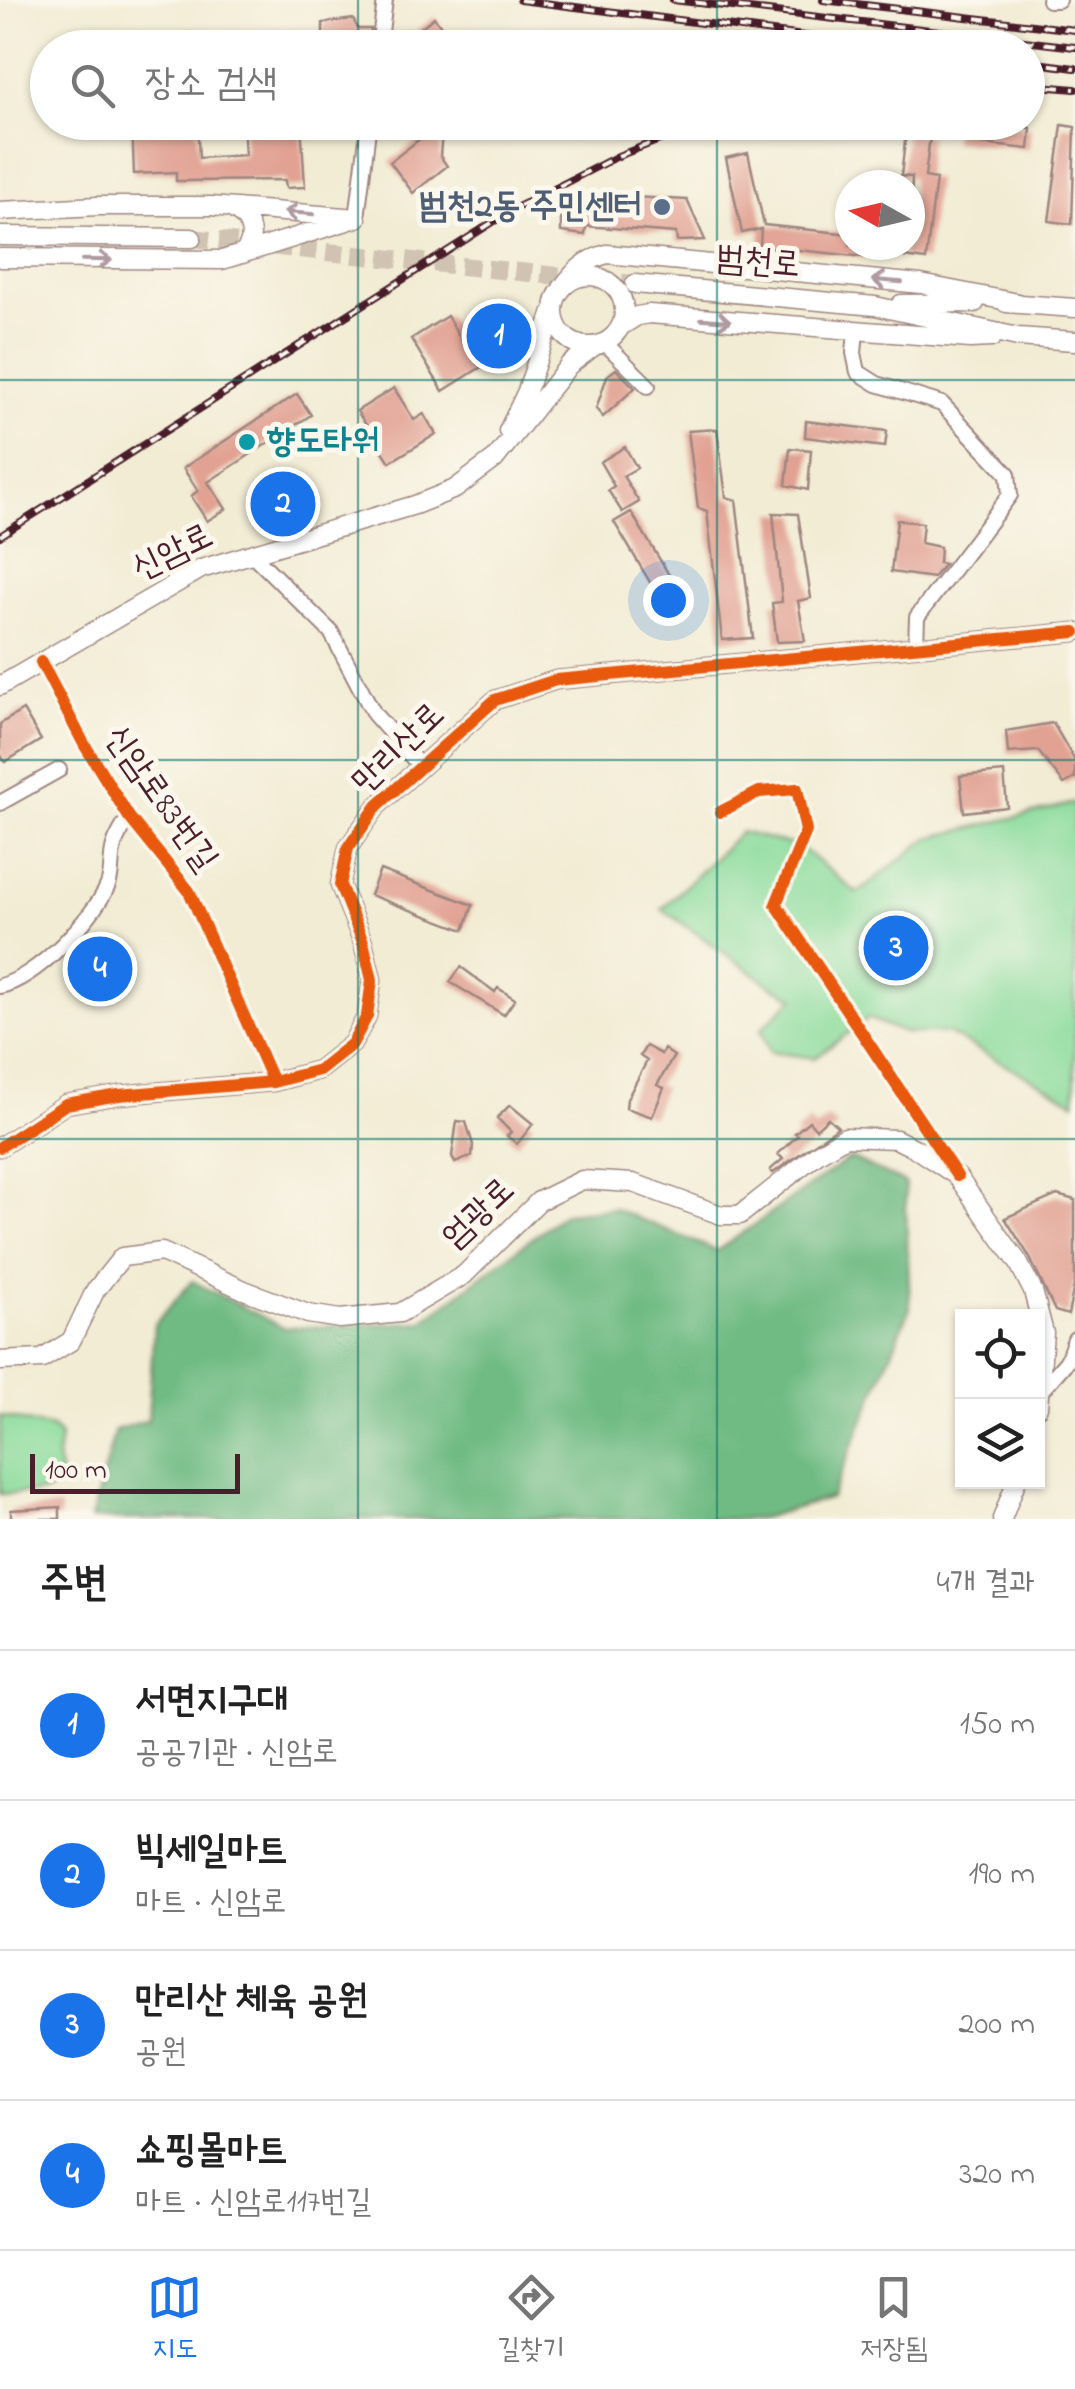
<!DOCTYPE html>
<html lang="ko">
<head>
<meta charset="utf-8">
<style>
  body { margin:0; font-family:"Indie Flower","Poor Story",sans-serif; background:#f2f2f2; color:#222 }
  .controls { position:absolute; right:30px; bottom:30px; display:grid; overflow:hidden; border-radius:0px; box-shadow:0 2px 8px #0004 }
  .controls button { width:90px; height:90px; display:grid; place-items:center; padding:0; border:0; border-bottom:2px solid #e0e0e0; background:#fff; color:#222; font:50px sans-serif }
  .compass { position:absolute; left:835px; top:170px; width:90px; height:90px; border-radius:50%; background:#fff; box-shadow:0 2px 8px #0004; rotate:278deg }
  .scale { position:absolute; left:30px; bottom:25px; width:210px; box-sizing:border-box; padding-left:10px; border:5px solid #4a1f2b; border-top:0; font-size:28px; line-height:35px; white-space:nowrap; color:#4a1f2b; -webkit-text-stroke:8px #fbf7ec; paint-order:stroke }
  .you { position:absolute; left:668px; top:600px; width:35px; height:35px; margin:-25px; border:8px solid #fff; border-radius:50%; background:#1a73e8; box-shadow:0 0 0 15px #1a73e833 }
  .badge { display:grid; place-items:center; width:65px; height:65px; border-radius:50%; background:#1a73e8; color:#fff; font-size:32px; font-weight:700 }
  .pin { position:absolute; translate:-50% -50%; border:5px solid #fff; box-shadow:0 2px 10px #0006 }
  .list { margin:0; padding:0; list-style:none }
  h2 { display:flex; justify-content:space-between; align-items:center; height:130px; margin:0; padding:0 40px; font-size:42px }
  h2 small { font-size:32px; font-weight:400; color:#767676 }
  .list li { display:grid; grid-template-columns:65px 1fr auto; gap:30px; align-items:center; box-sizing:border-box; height:150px; padding:0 40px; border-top:2px solid #e0e0e0 }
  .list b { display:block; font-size:38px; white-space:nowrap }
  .list p { margin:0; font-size:32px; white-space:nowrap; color:#767676 }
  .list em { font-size:32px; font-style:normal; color:#767676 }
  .icon { flex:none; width:55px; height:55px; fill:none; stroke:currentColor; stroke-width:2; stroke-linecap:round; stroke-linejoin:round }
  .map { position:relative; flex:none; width:1075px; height:1519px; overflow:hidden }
  .search { position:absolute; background:#fff; box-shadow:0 2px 8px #0004; left:30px; right:30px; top:30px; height:110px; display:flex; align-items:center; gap:25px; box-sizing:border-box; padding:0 35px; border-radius:55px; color:#767676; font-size:38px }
  .sheet { height:730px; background:#fff }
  nav { display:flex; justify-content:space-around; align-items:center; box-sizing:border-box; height:140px; border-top:2px solid #e0e0e0; background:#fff; font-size:28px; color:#767676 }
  nav a { display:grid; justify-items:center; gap:5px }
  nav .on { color:#1a73e8 }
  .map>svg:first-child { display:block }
</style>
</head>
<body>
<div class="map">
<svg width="1075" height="1519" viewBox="0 0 1075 1519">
  <rect width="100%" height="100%" fill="#fbf7ec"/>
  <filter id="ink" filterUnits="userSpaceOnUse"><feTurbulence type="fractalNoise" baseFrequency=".01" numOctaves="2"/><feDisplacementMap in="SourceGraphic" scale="20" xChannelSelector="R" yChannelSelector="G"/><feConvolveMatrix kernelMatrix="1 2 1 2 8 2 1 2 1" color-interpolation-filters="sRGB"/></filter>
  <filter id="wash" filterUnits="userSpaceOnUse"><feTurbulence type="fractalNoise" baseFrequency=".0048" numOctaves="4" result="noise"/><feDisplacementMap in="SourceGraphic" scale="40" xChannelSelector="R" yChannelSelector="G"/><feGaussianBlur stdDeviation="2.25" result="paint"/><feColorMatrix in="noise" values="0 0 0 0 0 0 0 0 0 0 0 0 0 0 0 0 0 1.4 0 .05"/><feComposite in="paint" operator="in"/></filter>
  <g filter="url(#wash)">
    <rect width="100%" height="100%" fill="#f2ecd4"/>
    <!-- green -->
    <path fill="#8adb9b" stroke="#6a7d63" stroke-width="2.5" d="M1075 803V1102L947 1033H904L868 1018 815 1058 770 1052 761 1029 795 997 773 987 662 909 741 832 800 847 857 893 929 838Z
      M0 1416 52 1428 60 1436 57 1458 62 1479 47 1492 0 1494Z"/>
    <!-- forest -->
    <path fill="#6fbb83" stroke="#5c6d57" stroke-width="2.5" d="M850 1158 905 1183 910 1308 831 1498 758 1519H91L115 1430 148 1420 154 1325 192 1281 284 1328 422 1322 565 1213 613 1208 717 1251Z"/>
    <g id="blocks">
      <!-- building -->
      <path fill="#e1a193" d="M434 17 458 48H409L404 41Z
        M353 19 358 29H371L368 48H323V23Z
        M132 122H197L199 158 245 155 243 122H301L305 187 286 188 285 180 176 181V172L134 174Z
        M423 122H443L440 156 447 166 413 193 390 162 421 138Z
        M955 122 1031 128 1029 149 953 141Z
        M1062 125 1075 127 1072 224 1049 221Z
        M906 133 930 136 925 177 936 179 926 260 903 257 904 245H910L912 177 901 176Z
        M748 153 764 225 850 234V245H876L875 258 760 246 761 229 742 233 726 158Z
        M613 196 687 200 705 240 677 241 676 233 586 226 585 235 561 232V208H591Z
        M447 316 467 349 477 343 489 362 443 391 411 339Z
        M616 369 635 388 603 417 596 409 607 376Z
        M394 388 414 420 424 414 436 434 390 462 357 411Z
        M297 394 311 415 208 482 226 509 207 521 191 496 198 491 183 468Z
        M806 421 887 431 885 447 805 437Z
        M717 429 726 497 736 500 753 638 722 640 707 511 698 508 688 431Z
        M625 447 637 468 623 476 639 502 622 512 608 490 614 486 600 462Z
        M790 448 811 450 808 490 786 485Z
        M631 512 683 598 666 609 614 522Z
        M773 513 798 514 811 598 798 601 805 641 777 642 772 603 782 602Z
        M897 520 923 523 921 543 940 547 939 563 944 564 933 578 891 572Z
        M23 710 41 740 5 762 0 754V724Z
        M1053 723 1075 761V778L1064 784 1038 751 1008 753 1006 731Z
        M1004 772 1007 807 964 812 960 776Z
        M380 870 473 905 464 930 370 895Z
        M461 967 495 992 498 988 515 999 504 1015 450 982Z
        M646 1046 661 1054 664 1049 674 1056 657 1085 664 1088 652 1117 626 1108 627 1099 647 1061 640 1056Z
        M510 1105 533 1124 517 1144 507 1136 511 1132 497 1118Z
        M828 1118 838 1127 773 1173 770 1170 783 1159 778 1154 798 1135 795 1133 809 1121 816 1129Z
        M457 1121 466 1122 473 1145 472 1156 455 1163 452 1156Z
        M1057 1195 1075 1200V1281L1068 1315 1055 1311 1029 1256 1005 1218Z
        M60 1507V1519H11V1510Z"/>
    </g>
  </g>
  <g filter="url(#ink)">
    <use href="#blocks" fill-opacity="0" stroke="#9e8680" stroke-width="2.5"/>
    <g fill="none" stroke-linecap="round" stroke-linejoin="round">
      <!-- secondary-tunnel -->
      <path stroke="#d0c3b2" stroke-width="18" stroke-dasharray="18 9" stroke-linecap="butt" d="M192 238 635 284"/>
      <!-- minor casing -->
      <g stroke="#9e8680" stroke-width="18">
        <path id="minor" d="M1049 0H1058
          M379 48 385 0
          M357 218 369 122
          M856 331 854 353 858 372 877 384 942 404 1008 474 1010 495 917 617 916 646
          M605 343 648 386
          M251 553 331 632 374 714 421 767
          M41 662 84 744 129 817 189 891 273 1082
          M0 803 59 770
          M720 812 759 792 797 789 806 831 776 904 954 1171
          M0 986C35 979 94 918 108 885 113 872 110 858 114 846 117 836 124 826 129 817
          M1040 1392 1067 1361 1075 1339"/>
      </g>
      <!-- tertiary casing -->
      <g stroke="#9e8680" stroke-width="21">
        <path id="tertiary" d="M0 1147 66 1104 119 1095 273 1082 319 1070 352 1044 367 1016 372 980 363 942 340 885 348 848 377 806 495 700 556 680 1075 632"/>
      </g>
      <!-- secondary casing -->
      <g stroke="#9e8680" stroke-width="21">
        <path id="secondary" d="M230 208C250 216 258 236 243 254
          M0 211 98 206H211L357 218 222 260 0 258
          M0 236 192 238
          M554 311a35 35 0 1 1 70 0a35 35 0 1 1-70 0Z
          M635 284 875 306 1018 337 1075 341
          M562 288C575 270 585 260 607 254L921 284 1018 303
          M1006 303 1075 308
          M901 304 975 303
          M621 326 637 316 649 314 970 339 992 338
          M508 431 527 391 553 311
          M0 686 201 569 415 505 455 489 495 459 569 365 593 347
          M0 1361 42 1359 71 1341 95 1291 122 1257 162 1252 244 1290 308 1314 340 1319 400 1313 464 1275 539 1201 582 1180 633 1183 721 1215H740L817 1154 845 1137 896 1139 916 1149 957 1176 1018 1262 1033 1291 1044 1333 1038 1407
          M1002 1519 1016 1482"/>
      </g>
      <!-- minor -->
      <use href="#minor" stroke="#fff" stroke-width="14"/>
      <!-- tertiary -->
      <use href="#tertiary" stroke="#fff" stroke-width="18"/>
      <!-- secondary -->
      <use href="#secondary" stroke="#fff" stroke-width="18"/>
      <!-- rail casing -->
      <g stroke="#4a1f2b" stroke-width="8">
        <path id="rail" d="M520 0 899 48
          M673 0 1075 47
          M823 0 1075 30
          M1028 62 1075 68
          M1028 85 1075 89
          M0 536 512 210 618 156 706 122"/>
      </g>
      <!-- rail -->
      <use href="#rail" stroke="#fbf7ec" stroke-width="4" stroke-dasharray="11" stroke-linecap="butt"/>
      <!-- cycleway casing -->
      <g stroke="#fbf7ec" stroke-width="19">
        <path id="cycleway" d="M41 662 84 744 129 817 189 891 273 1082
          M720 812 759 792 797 789 806 831 776 904 957 1176
          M0 1147 66 1104 119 1095 273 1082 319 1070 352 1044 367 1016 372 980 363 942 340 885 348 848 377 806 495 700 556 680 1075 632"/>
      </g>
      <!-- cycleway -->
      <use href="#cycleway" stroke="#e8590c" stroke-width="12"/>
    </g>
    <!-- one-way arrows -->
    <defs><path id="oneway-shaft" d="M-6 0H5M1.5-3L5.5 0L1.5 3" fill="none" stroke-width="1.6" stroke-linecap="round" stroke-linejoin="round" transform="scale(2.5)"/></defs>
    <g stroke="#ae9aa0">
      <use href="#oneway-shaft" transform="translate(299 213) rotate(-175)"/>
      <use href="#oneway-shaft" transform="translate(97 260) rotate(1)"/>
      <use href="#oneway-shaft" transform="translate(887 281) rotate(-175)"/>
      <use href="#oneway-shaft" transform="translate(716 320) rotate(5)"/>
    </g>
  </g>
  <!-- grid -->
  <path fill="none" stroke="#0f766e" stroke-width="2.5" stroke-opacity="0.55" d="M358 0V48M717 0V48M358 122V1519M717 122V1519M0 380H1075M0 760H1075M0 1139H1075"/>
  <!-- markers -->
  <circle fill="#5c6f8a" stroke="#fbf7ec" stroke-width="4" cx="662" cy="207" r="10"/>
  <circle fill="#0f9aa8" stroke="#fbf7ec" stroke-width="4" cx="247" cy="442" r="10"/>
  <g text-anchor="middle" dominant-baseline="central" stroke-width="10" stroke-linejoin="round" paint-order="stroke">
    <!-- service labels -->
    <g font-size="35" font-weight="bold" fill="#4e5e75" stroke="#fbf7ec" text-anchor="end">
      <text x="642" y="207">범천2동 주민센터</text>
    </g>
    <!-- street labels -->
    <g font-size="35" fill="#4a1f2b" stroke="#fbf7ec">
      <text transform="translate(758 263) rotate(5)">범천로</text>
      <text transform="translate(173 553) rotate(-26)">신암로</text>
      <text transform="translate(399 749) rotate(-44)">만리산로</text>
      <text transform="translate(160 799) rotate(55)">신암로83번길</text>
      <text transform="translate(479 1214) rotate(-43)">엄광로</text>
    </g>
    <!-- culture labels -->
    <g font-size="35" font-weight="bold" fill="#0d838f" stroke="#fbf7ec" text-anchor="start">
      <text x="267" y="442">향도타워</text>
    </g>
  </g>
</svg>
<div class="controls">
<button><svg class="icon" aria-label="locate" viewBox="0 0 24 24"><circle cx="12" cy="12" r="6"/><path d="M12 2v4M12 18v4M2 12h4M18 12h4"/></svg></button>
<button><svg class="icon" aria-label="layers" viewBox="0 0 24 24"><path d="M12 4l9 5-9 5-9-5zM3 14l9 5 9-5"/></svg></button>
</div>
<svg class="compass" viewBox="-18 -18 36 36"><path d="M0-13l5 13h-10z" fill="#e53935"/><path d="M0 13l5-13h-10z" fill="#767676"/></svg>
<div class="scale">100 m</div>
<div class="you"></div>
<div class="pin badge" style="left:499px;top:336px">1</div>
<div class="pin badge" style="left:283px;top:504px">2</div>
<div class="pin badge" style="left:896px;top:948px">3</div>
<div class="pin badge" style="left:100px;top:969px">4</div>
<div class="search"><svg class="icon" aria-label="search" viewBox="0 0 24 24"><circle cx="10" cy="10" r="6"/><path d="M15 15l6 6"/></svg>장소 검색</div>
</div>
<section class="sheet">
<h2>주변<small>4개 결과</small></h2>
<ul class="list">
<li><span class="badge">1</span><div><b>서면지구대</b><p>공공기관 · 신암로</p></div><em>150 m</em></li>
<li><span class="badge">2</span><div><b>빅세일마트</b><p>마트 · 신암로</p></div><em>190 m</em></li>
<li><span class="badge">3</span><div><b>만리산 체육 공원</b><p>공원</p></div><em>200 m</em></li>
<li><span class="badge">4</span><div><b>쇼핑몰마트</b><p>마트 · 신암로117번길</p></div><em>320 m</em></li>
</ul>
</section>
<nav>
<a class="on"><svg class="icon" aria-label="map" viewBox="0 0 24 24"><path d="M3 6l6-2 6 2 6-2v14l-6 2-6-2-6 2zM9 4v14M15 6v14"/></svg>지도</a>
<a><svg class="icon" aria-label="directions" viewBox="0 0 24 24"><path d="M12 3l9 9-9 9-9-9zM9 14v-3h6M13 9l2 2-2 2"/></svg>길찾기</a>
<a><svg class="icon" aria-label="saved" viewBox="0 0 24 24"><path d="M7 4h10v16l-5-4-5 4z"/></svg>저장됨</a>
</nav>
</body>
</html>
